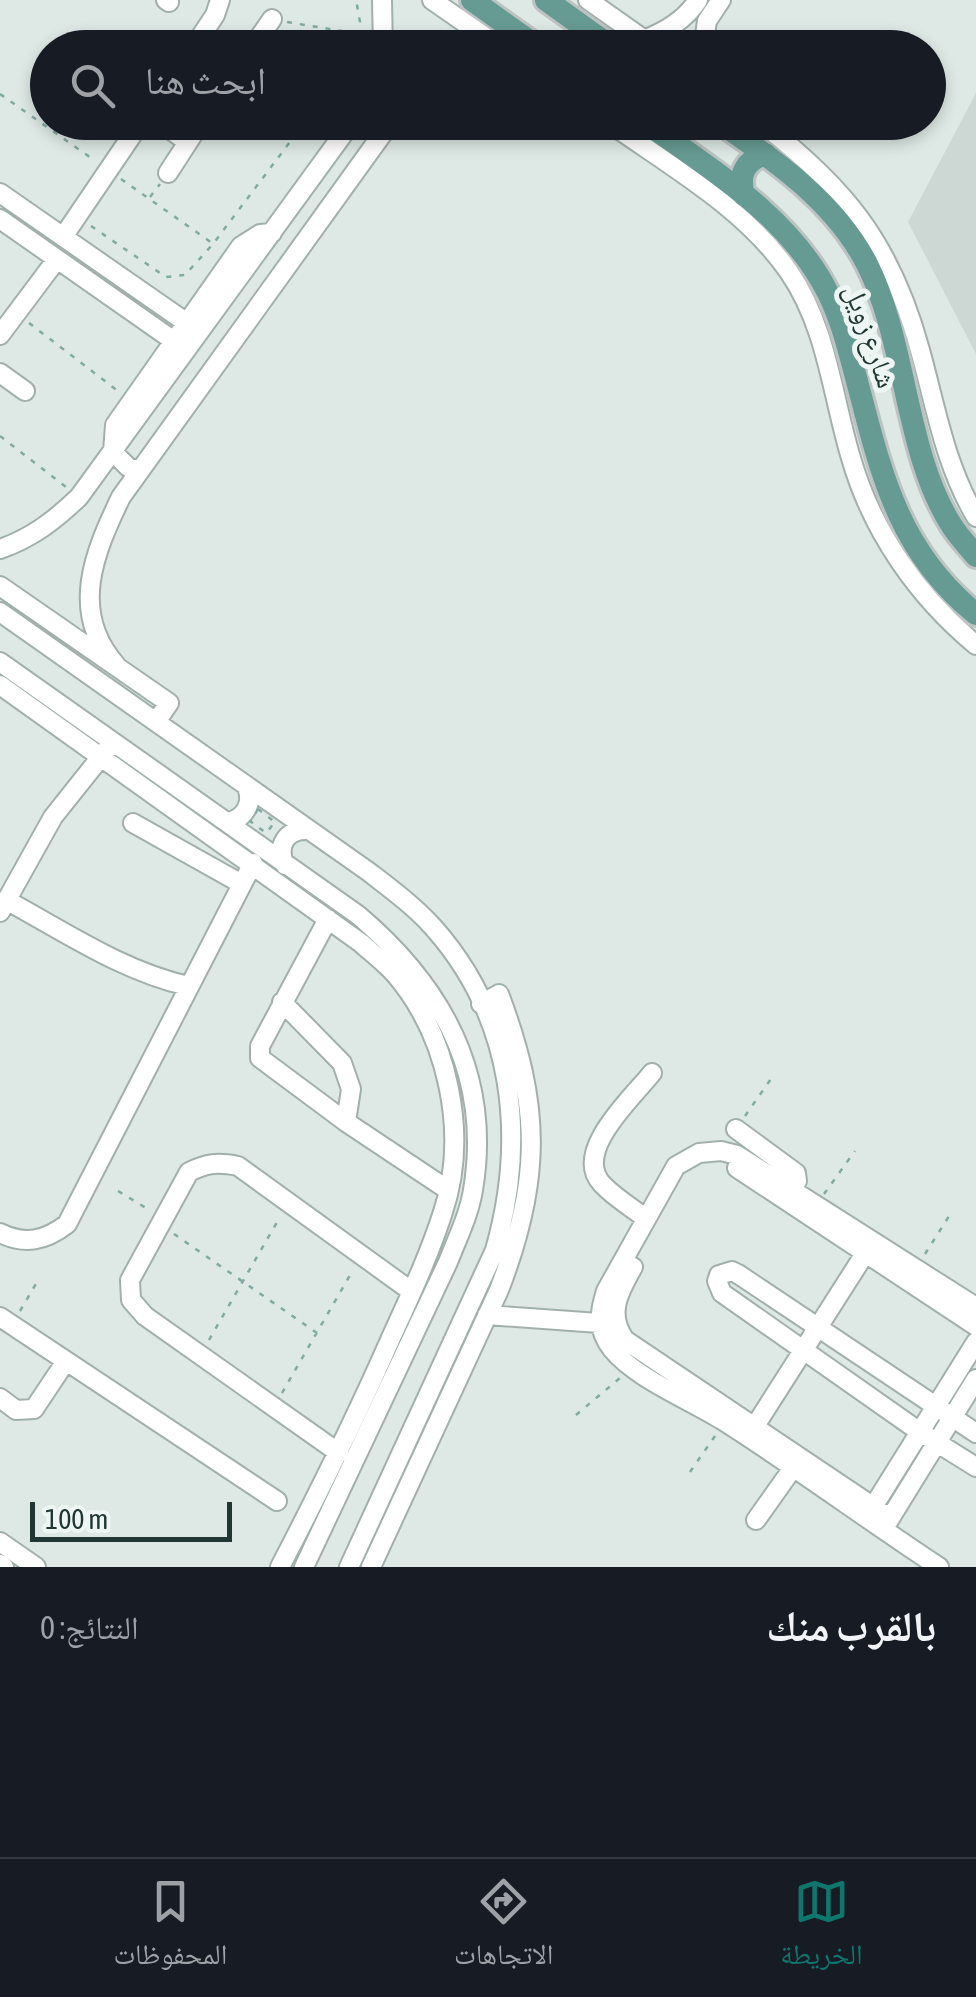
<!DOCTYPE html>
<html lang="ar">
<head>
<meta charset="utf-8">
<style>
  body { margin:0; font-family:"Asap Condensed","Noto Naskh Arabic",sans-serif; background:#20242c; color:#f1f3f6; direction:rtl }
  .scale { position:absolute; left:30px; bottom:25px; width:202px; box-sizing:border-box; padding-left:10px; border:5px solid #213733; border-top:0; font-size:28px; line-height:35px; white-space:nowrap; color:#213733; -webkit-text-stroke:8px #eef6f3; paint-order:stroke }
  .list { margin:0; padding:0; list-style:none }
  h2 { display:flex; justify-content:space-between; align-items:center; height:130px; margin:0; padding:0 40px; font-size:42px }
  h2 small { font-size:32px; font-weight:400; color:#9ea1a6 }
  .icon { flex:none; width:55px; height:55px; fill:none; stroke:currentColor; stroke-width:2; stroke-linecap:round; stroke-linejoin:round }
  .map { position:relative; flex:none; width:976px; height:1567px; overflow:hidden; direction:ltr }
  .search { position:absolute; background:#171b24; box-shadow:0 5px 15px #0003; left:30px; right:30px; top:30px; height:110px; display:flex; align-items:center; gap:25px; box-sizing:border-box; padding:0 35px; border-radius:55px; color:#9ea1a6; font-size:38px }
  .sheet { height:290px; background:#171b24 }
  nav { display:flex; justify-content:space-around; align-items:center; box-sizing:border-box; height:140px; border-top:2px solid #363941; background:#171b24; font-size:28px; color:#9ea1a6 }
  nav a { display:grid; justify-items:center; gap:5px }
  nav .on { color:#0f766e }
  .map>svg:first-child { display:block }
</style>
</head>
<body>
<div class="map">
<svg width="976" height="1567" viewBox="0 0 976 1567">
  <rect width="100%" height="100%" fill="#dee9e5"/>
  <!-- built -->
  <path fill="#cdd8d4" d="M976 93V354L908 222Z"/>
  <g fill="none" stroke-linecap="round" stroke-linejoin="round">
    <!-- minor casing -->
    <g stroke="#a2b0ac" stroke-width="22">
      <path id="minor" d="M166 0 169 2
        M382 0 383 48
        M432 0 501 48
        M588 0 656 48
        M644 40C666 31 685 20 698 0
        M193 48 215 15 220 0
        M252 48 272 19
        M703 48 707 21 721 0
        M159 122 188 142
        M608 122C670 166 745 208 789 272 827 327 832 395 851 458 872 531 917 596 976 645
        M760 122C846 188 891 244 920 350 936 408 945 465 976 517
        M168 173 201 122
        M0 193 187 323
        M0 219 174 341
        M63 237 141 122
        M0 335 57 259
        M0 373 25 391
        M138 470 128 467 113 452 115 425 241 246 260 234 272 233
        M0 549C32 538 55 520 79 497L352 122
        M0 586 169 703 156 722
        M0 612 369 872C391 889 414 906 433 927 514 1018 527 1137 495 1250L349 1567
        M0 662 358 915C442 986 492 1076 473 1190 469 1215 457 1239 448 1262L304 1567
        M116 665C69 612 94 553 121 497L391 122
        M0 685 361 943C372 953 385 963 395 974 448 1036 469 1134 443 1212 429 1256 409 1298 390 1340 356 1417 319 1492 280 1567
        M229 822C246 817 253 803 247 787
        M133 823 240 883
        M285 865C276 846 286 829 308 830
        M6 900C65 932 122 971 188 986
        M0 912 53 817 108 748
        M328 919 260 1046V1058L346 1122 448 1190
        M282 1002 342 1063 351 1089 346 1122
        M736 1129 796 1173 797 1181 787 1196
        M737 1168 976 1326
        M645 1218C631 1207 614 1197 602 1184 572 1152 632 1098 652 1073
        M0 1233C25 1245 45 1241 67 1224L253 863
        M633 1267C619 1292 606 1314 625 1340L890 1518
        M487 1315 599 1323
        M0 1317 277 1501
        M0 1398 16 1410 34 1409 66 1361
        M755 1426 866 1252
        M976 1433 738 1274 732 1271 719 1275 717 1281 722 1293 920 1432 976 1467
        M339 1453 145 1316 131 1300 130 1280 189 1172C207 1163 218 1162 238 1166L411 1291
        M868 1515 976 1342
        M756 1520 800 1458
        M886 1525 976 1379
        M0 1542 36 1567
        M0 1564 4 1567
        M371 1567 499 1290C542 1179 541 1105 499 994L481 1004
        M939 1567C866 1519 796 1467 722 1420 690 1400 635 1378 612 1349 597 1330 599 1313 606 1291L676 1166 699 1153 721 1151 737 1155 976 1307"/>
    </g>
    <!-- major casing -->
    <g stroke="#bcc3c2" stroke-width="28">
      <path id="major" d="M472 0 539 48
        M546 0 613 48
        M645 122C712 170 791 218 828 293 842 321 849 351 857 381 881 473 898 551 976 614
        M719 122C776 161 835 202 867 264 907 343 905 454 952 526 959 537 968 546 976 556
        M744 195C738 174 745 161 765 154"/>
    </g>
    <!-- path -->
    <path stroke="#81aaa1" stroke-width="2.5" stroke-dasharray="5 8" stroke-linecap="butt" d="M287 22 360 34
      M356 48 360 22 356 0
      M0 94 94 160
      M121 179 212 243
      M150 197 160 184
      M91 226 166 277 185 275 213 244 305 122
      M29 323 118 391
      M0 436 66 487
      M258 809 275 822 266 833 250 821Z
      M745 1116 773 1076
      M118 1191 151 1211
      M824 1194 855 1151
      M174 1234 317 1333
      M925 1254 951 1213
      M20 1311 37 1282
      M209 1340 280 1217
      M282 1393 353 1270
      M576 1415 620 1378
      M690 1472 715 1436"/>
    <!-- minor -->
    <use href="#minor" stroke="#fff" stroke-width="18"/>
    <!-- major -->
    <use href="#major" stroke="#669b93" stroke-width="22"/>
  </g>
  <g text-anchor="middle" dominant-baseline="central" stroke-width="10" stroke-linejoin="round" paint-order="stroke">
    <!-- street labels -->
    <g font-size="28" fill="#213733" stroke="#eef6f3">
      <text transform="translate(871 336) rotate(71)">شارع زويل</text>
    </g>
  </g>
</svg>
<div class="scale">100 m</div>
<div class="search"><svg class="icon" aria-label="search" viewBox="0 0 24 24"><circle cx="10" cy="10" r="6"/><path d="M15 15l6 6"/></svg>ابحث هنا</div>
</div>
<section class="sheet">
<h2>بالقرب منك<small>النتائج: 0</small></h2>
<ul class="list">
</ul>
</section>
<nav>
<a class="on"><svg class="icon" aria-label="map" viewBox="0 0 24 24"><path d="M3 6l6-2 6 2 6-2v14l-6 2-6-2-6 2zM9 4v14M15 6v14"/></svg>الخريطة</a>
<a><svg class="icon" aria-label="directions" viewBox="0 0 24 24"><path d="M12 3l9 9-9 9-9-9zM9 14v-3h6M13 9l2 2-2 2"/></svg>الاتجاهات</a>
<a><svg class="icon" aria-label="saved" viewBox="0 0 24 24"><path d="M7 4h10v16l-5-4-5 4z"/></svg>المحفوظات</a>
</nav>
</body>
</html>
